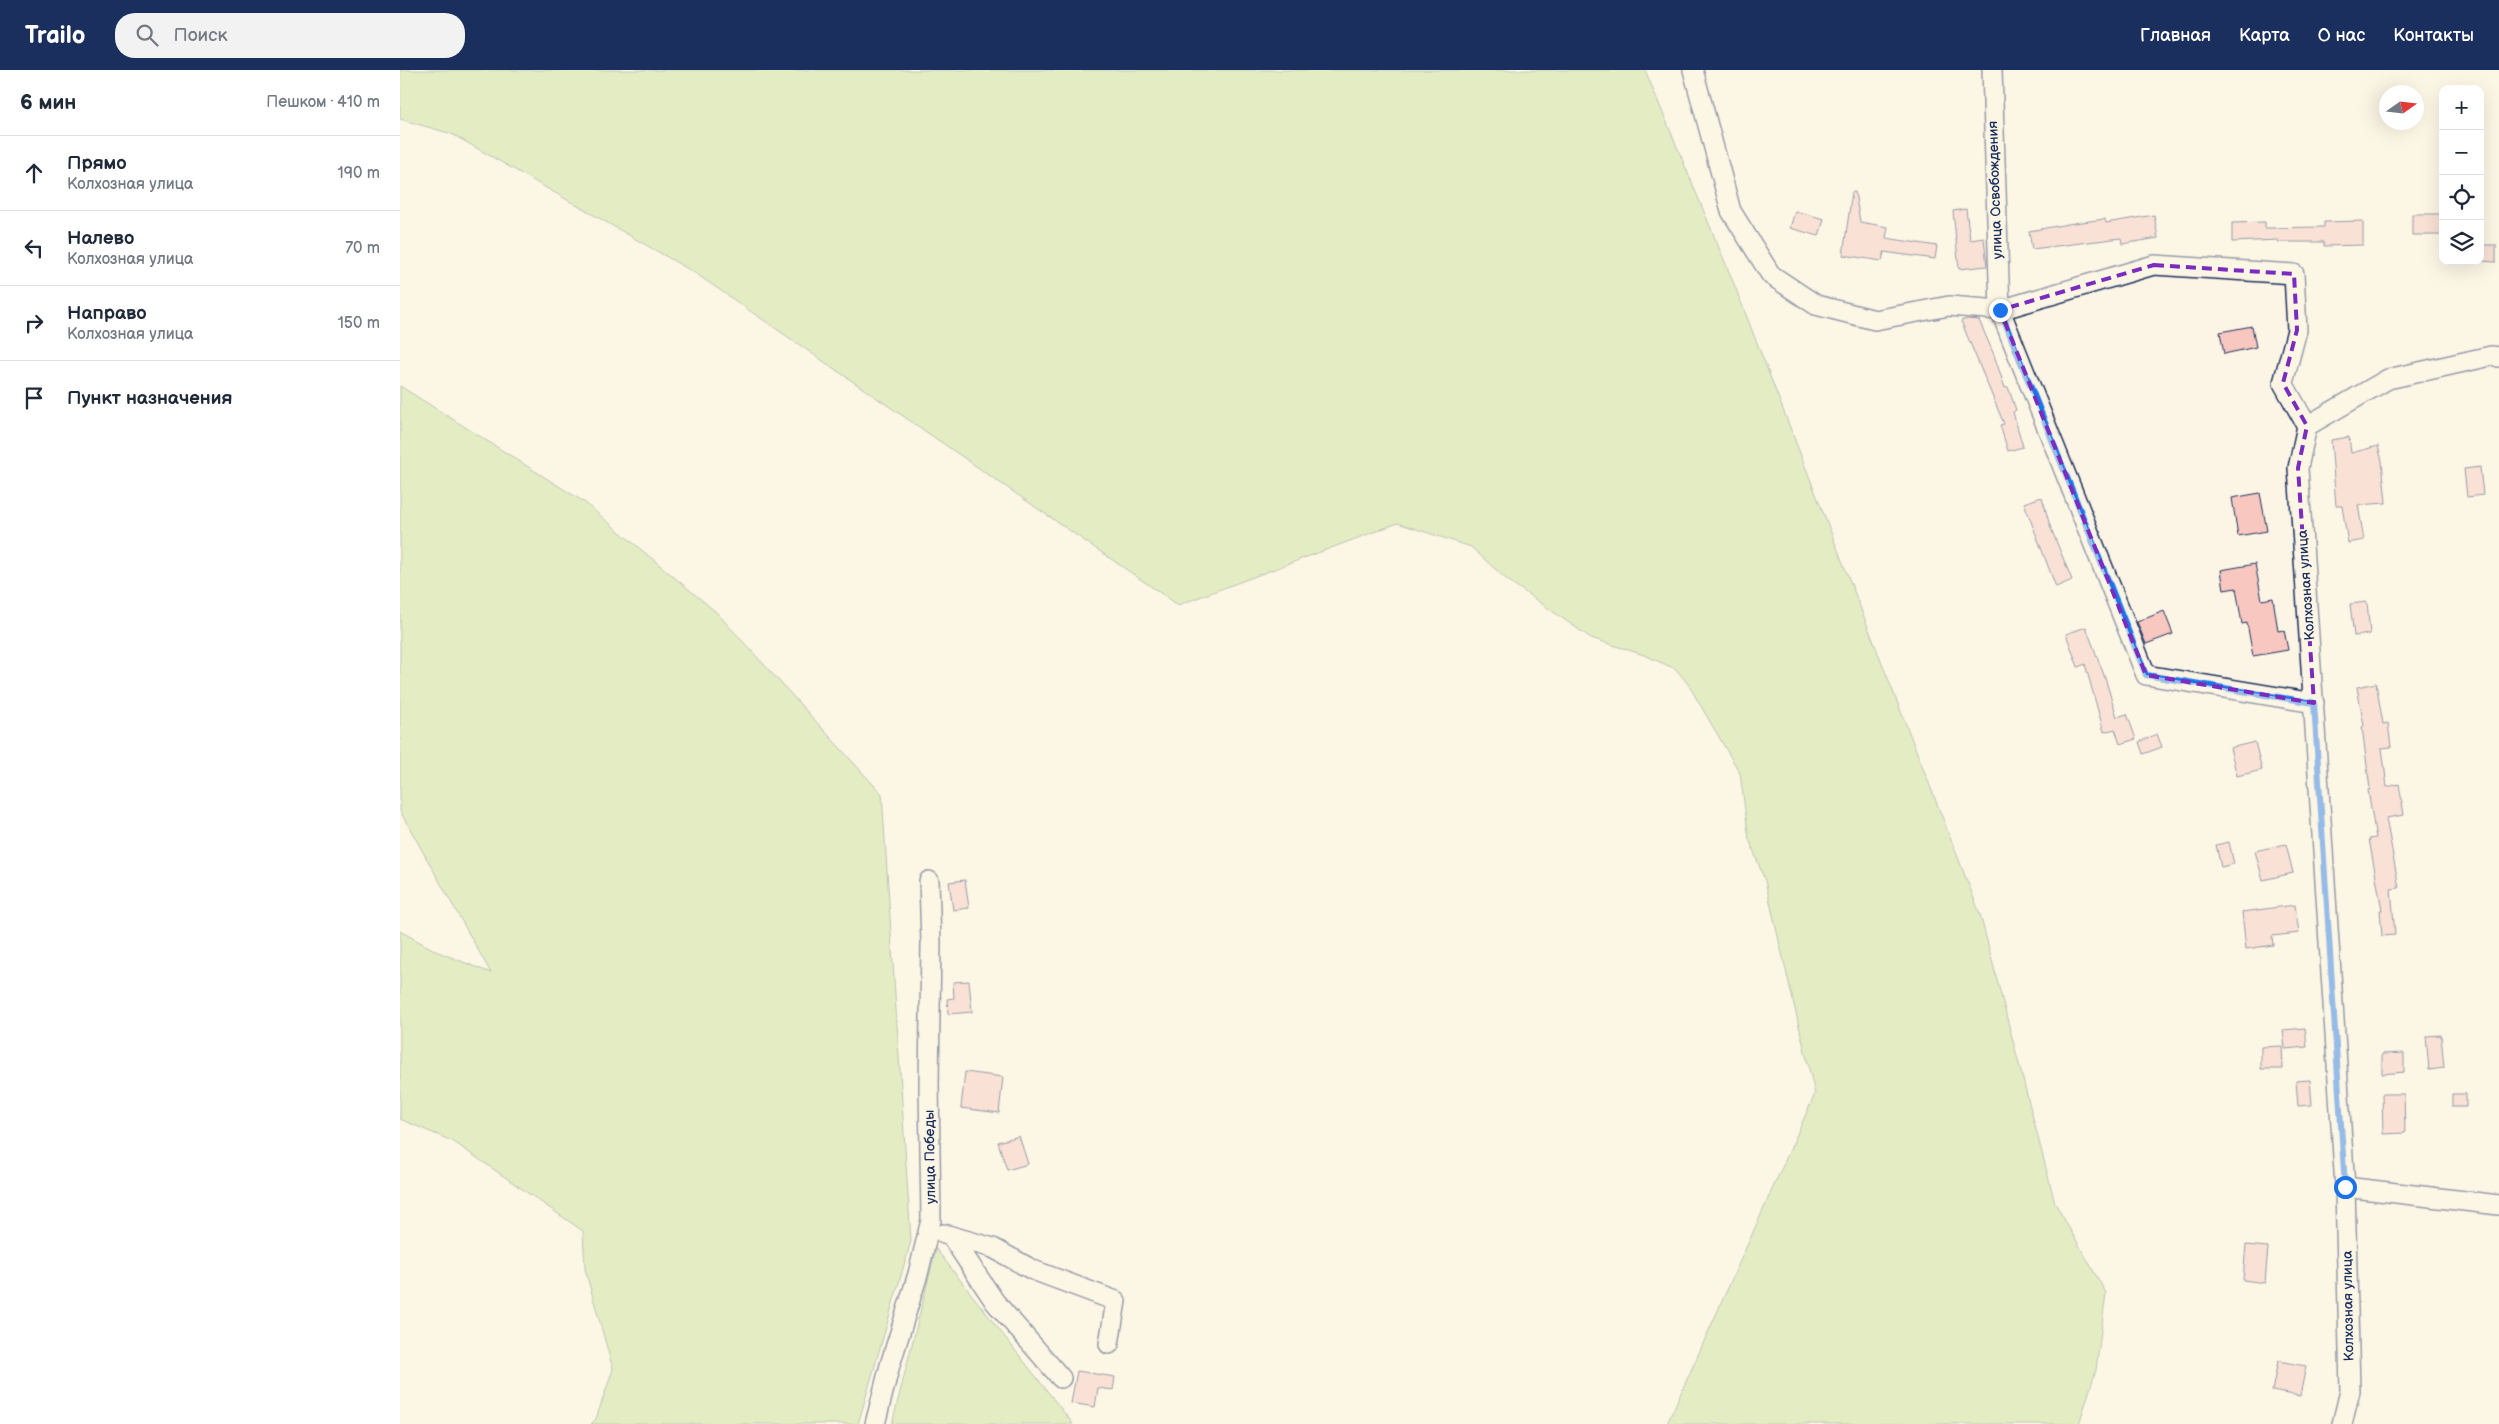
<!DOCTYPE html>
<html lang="ru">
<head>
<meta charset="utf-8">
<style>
  body { margin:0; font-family:"Balsamiq Sans",sans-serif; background:#f2f2f3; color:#1f2937 }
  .controls { position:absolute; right:15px; top:15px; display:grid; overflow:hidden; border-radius:10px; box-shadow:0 5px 20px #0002 }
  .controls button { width:45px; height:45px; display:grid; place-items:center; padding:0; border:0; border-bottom:1px solid #e0e1e3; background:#fff; color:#1f2937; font:25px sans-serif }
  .compass { position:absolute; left:1979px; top:15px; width:45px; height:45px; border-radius:50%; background:#fff; box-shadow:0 5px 20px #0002; rotate:76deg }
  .stop { position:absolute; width:15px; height:15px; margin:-11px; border:4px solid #1a73e8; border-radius:50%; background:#fff }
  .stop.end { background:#1a73e8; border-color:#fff; box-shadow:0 1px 5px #0008 }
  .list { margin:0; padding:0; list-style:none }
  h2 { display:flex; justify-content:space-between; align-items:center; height:65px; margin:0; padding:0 20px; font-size:21px }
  h2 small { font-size:16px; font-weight:400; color:#747a83 }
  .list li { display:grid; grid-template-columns:32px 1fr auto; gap:15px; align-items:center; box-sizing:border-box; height:75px; padding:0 20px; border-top:1px solid #e0e1e3 }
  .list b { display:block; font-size:19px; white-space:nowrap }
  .list p { margin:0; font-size:16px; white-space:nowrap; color:#747a83 }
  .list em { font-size:16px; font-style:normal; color:#747a83 }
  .icon { flex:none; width:28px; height:28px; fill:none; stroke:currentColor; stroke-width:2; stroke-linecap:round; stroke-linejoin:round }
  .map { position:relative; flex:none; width:2099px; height:1354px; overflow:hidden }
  header { display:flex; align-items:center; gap:30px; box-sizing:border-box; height:70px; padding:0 25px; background:#1b2f5e; color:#fff }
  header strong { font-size:24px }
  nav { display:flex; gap:28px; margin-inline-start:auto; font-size:18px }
  .search { width:350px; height:45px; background:#f2f2f3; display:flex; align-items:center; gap:12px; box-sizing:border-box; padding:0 18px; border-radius:20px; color:#747a83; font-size:19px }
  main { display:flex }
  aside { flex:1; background:#fff }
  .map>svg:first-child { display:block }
</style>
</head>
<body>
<header>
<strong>Trailo</strong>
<div class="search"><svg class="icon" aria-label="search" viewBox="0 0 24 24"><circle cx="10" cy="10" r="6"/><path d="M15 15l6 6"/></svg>Поиск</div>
<nav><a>Главная</a><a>Карта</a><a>О нас</a><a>Контакты</a></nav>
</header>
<main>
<aside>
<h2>6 мин<small>Пешком · 410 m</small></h2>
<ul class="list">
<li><svg class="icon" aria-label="ahead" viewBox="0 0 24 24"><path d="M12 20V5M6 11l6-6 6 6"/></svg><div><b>Прямо</b><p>Колхозная улица</p></div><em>190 m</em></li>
<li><svg class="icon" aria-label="left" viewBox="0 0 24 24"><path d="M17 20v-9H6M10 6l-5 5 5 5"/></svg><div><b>Налево</b><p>Колхозная улица</p></div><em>70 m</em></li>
<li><svg class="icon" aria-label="right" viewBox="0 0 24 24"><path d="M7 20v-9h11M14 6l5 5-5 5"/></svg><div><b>Направо</b><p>Колхозная улица</p></div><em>150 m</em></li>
<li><svg class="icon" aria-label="arrive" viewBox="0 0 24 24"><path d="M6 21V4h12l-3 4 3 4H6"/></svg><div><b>Пункт назначения</b></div></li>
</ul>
</aside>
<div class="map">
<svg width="2099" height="1354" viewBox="0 0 2099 1354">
  <rect width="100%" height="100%" fill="#fcf5e5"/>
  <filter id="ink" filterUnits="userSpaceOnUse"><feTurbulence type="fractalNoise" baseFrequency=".02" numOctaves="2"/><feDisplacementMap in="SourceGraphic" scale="10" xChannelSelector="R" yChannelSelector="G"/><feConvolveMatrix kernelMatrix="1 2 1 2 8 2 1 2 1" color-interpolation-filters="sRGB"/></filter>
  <g filter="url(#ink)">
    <!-- green -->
    <path fill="#c6e198" stroke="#70887b" d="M0 0H1245L1332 209 1580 844 1655 1133 1706 1223 1696 1300 1679 1354H1267L1415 1024 1365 811 1349 769 1340 703 1288 614 1276 599 1244 585 1191 568 1106 509 1071 477 998 453 778 535 295 203 52 64 0 49Z
      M0 316 184 432 316 542 482 724 511 1171 458 1354H191L196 1349 213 1299 185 1199 183 1161 54 1072 0 1049V861L38 882 91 903 0 741Z
      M536 1179 673 1354H492Z"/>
    <!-- building -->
    <path fill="#f8c8c0" stroke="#1b2f5e" d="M1452 122H1455L1460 152 1488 157 1486 168 1537 176 1535 189 1484 182 1482 191 1443 185Z
      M1566 139 1570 170 1584 168 1587 196 1559 199 1553 141Z
      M1395 141 1424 149 1419 166 1390 158Z
      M2012 144H2043V165H2012Z
      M1754 145 1758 168 1722 174 1721 168 1632 179 1629 161 1674 153 1705 149 1706 153Z
      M1963 151V175L1924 176V172H1878V170L1832 172V153L1865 152V158L1924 157V152Z
      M2080 175H2096V192L2080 191Z
      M1567 249 1579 250 1594 285 1605 318 1608 317 1616 340 1613 342 1623 377 1608 381 1600 355 1604 354 1561 251Z
      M1852 256 1856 277 1824 284 1820 262Z
      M1949 367 1951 383 1978 376 1982 391 1986 433 1958 435 1964 470 1948 473 1942 436H1936L1931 370Z
      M2080 397 2083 425 2067 427 2064 399Z
      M1860 423 1867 461 1838 466 1832 428Z
      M1642 427 1650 456 1672 510 1656 517 1624 433Z
      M1855 494 1862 530 1873 528 1878 561 1884 560 1888 580 1853 586 1847 553 1842 554 1836 518 1824 520 1821 500Z
      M1967 532 1970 564 1954 566 1950 534Z
      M1764 541 1773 564 1746 574 1737 552Z
      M1686 557 1705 608 1717 647 1727 644 1736 669 1720 674 1715 659 1704 662 1685 594 1678 597 1666 564Z
      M1976 613 1983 654 1988 653 1991 677 1982 678 1987 717 1999 714 2004 745 1986 748 1999 818 1991 819 1995 865 1982 866 1980 840H1982L1969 769 1976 768 1968 720 1970 719 1962 657 1964 656 1957 617Z
      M1757 664 1762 677 1743 684 1739 672Z
      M1855 672 1862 700 1837 706 1830 678Z
      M1829 772 1834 794 1821 797 1816 775Z
      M1886 774 1893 803 1863 810 1855 781Z
      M565 810 569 838 553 840 549 812Z
      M1895 835 1899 863 1872 866 1873 875 1846 879 1842 842Z
      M569 911 572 942 548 944 547 929 554 928 553 912Z
      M1905 958 1907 977 1885 979 1883 960Z
      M2041 965 2044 998 2029 1000 2026 966Z
      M1882 976 1883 999H1861V977Z
      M2004 983V1002L1982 1004V984Z
      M565 1002 603 1007 599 1043 561 1038Z
      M1910 1010 1912 1035 1898 1036 1896 1011Z
      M1982 1024H2004L2005 1063 1983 1064Z
      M2052 1024H2066V1037H2052Z
      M619 1066 628 1094 607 1100 598 1072Z
      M1846 1175 1868 1177 1865 1213 1843 1210Z
      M1878 1291 1906 1296 1900 1326 1872 1321Z
      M677 1301 715 1307 713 1320 698 1318 695 1337 671 1333Z"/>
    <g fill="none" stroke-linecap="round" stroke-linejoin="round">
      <!-- minor casing -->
      <g stroke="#1b2f5e" stroke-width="22">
        <path id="minor" d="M1293 0 1331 141 1371 205 1416 235 1475 250 1549 236 1600 240 1746 605 1914 633
          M1592 0 1600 240 1754 195 1894 204 1897 260 1883 313 1907 356
          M1945 1117 2099 1135
          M544 1164 551 1166 595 1232 661 1308
          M551 1166 593 1178 633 1200 716 1231 709 1274
          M475 1354 490 1295 518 1204 531 1150 529 1014 531 873 529 811
          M1942 1354 1950 1321 1945 1117 1898 398 1907 356 1988 309 2091 286 2099 287"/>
      </g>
      <!-- minor -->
      <use href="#minor" stroke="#fcf5e5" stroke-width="19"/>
    </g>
  </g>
  <g fill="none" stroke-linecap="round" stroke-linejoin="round" filter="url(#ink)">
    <!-- route -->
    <path stroke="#1a73e8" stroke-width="6" d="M1600 240 1746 605 1914 633 1945 1117"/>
  </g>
  <!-- marked area -->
  <path d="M0 0H2099V1354H0ZM1754 195 1894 204 1897 260 1883 313 1907 356 1898 398 1914 633 1746 605 1600 240Z" fill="#fcf5e5" fill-opacity=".55" fill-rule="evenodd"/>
  <path fill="none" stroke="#7b2cbf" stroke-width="4" stroke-dasharray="10 6" stroke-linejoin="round" d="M1754 195 1894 204 1897 260 1883 313 1907 356 1898 398 1914 633 1746 605 1600 240Z"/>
  <g text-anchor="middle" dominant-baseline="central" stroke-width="4" stroke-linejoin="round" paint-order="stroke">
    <!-- street labels -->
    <g font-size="14" fill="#1b2f5e" stroke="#fcf5e5">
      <text transform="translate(1595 120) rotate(-92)">улица Освобождения</text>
      <text transform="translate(1906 515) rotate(-94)">Колхозная улица</text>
      <text transform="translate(530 1087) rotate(-91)">улица Победы</text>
      <text transform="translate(1948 1236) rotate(-91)">Колхозная улица</text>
    </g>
  </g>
</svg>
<div class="controls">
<button>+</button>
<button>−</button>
<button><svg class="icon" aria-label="locate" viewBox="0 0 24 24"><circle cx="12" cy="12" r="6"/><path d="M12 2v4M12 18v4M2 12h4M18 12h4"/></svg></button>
<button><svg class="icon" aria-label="layers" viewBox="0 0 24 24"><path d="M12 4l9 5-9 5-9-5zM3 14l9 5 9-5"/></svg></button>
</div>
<svg class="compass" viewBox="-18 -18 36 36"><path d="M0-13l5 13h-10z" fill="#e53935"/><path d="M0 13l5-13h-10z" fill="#747a83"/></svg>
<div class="stop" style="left:1945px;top:1117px"></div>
<div class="stop end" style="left:1600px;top:240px"></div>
</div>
</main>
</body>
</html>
